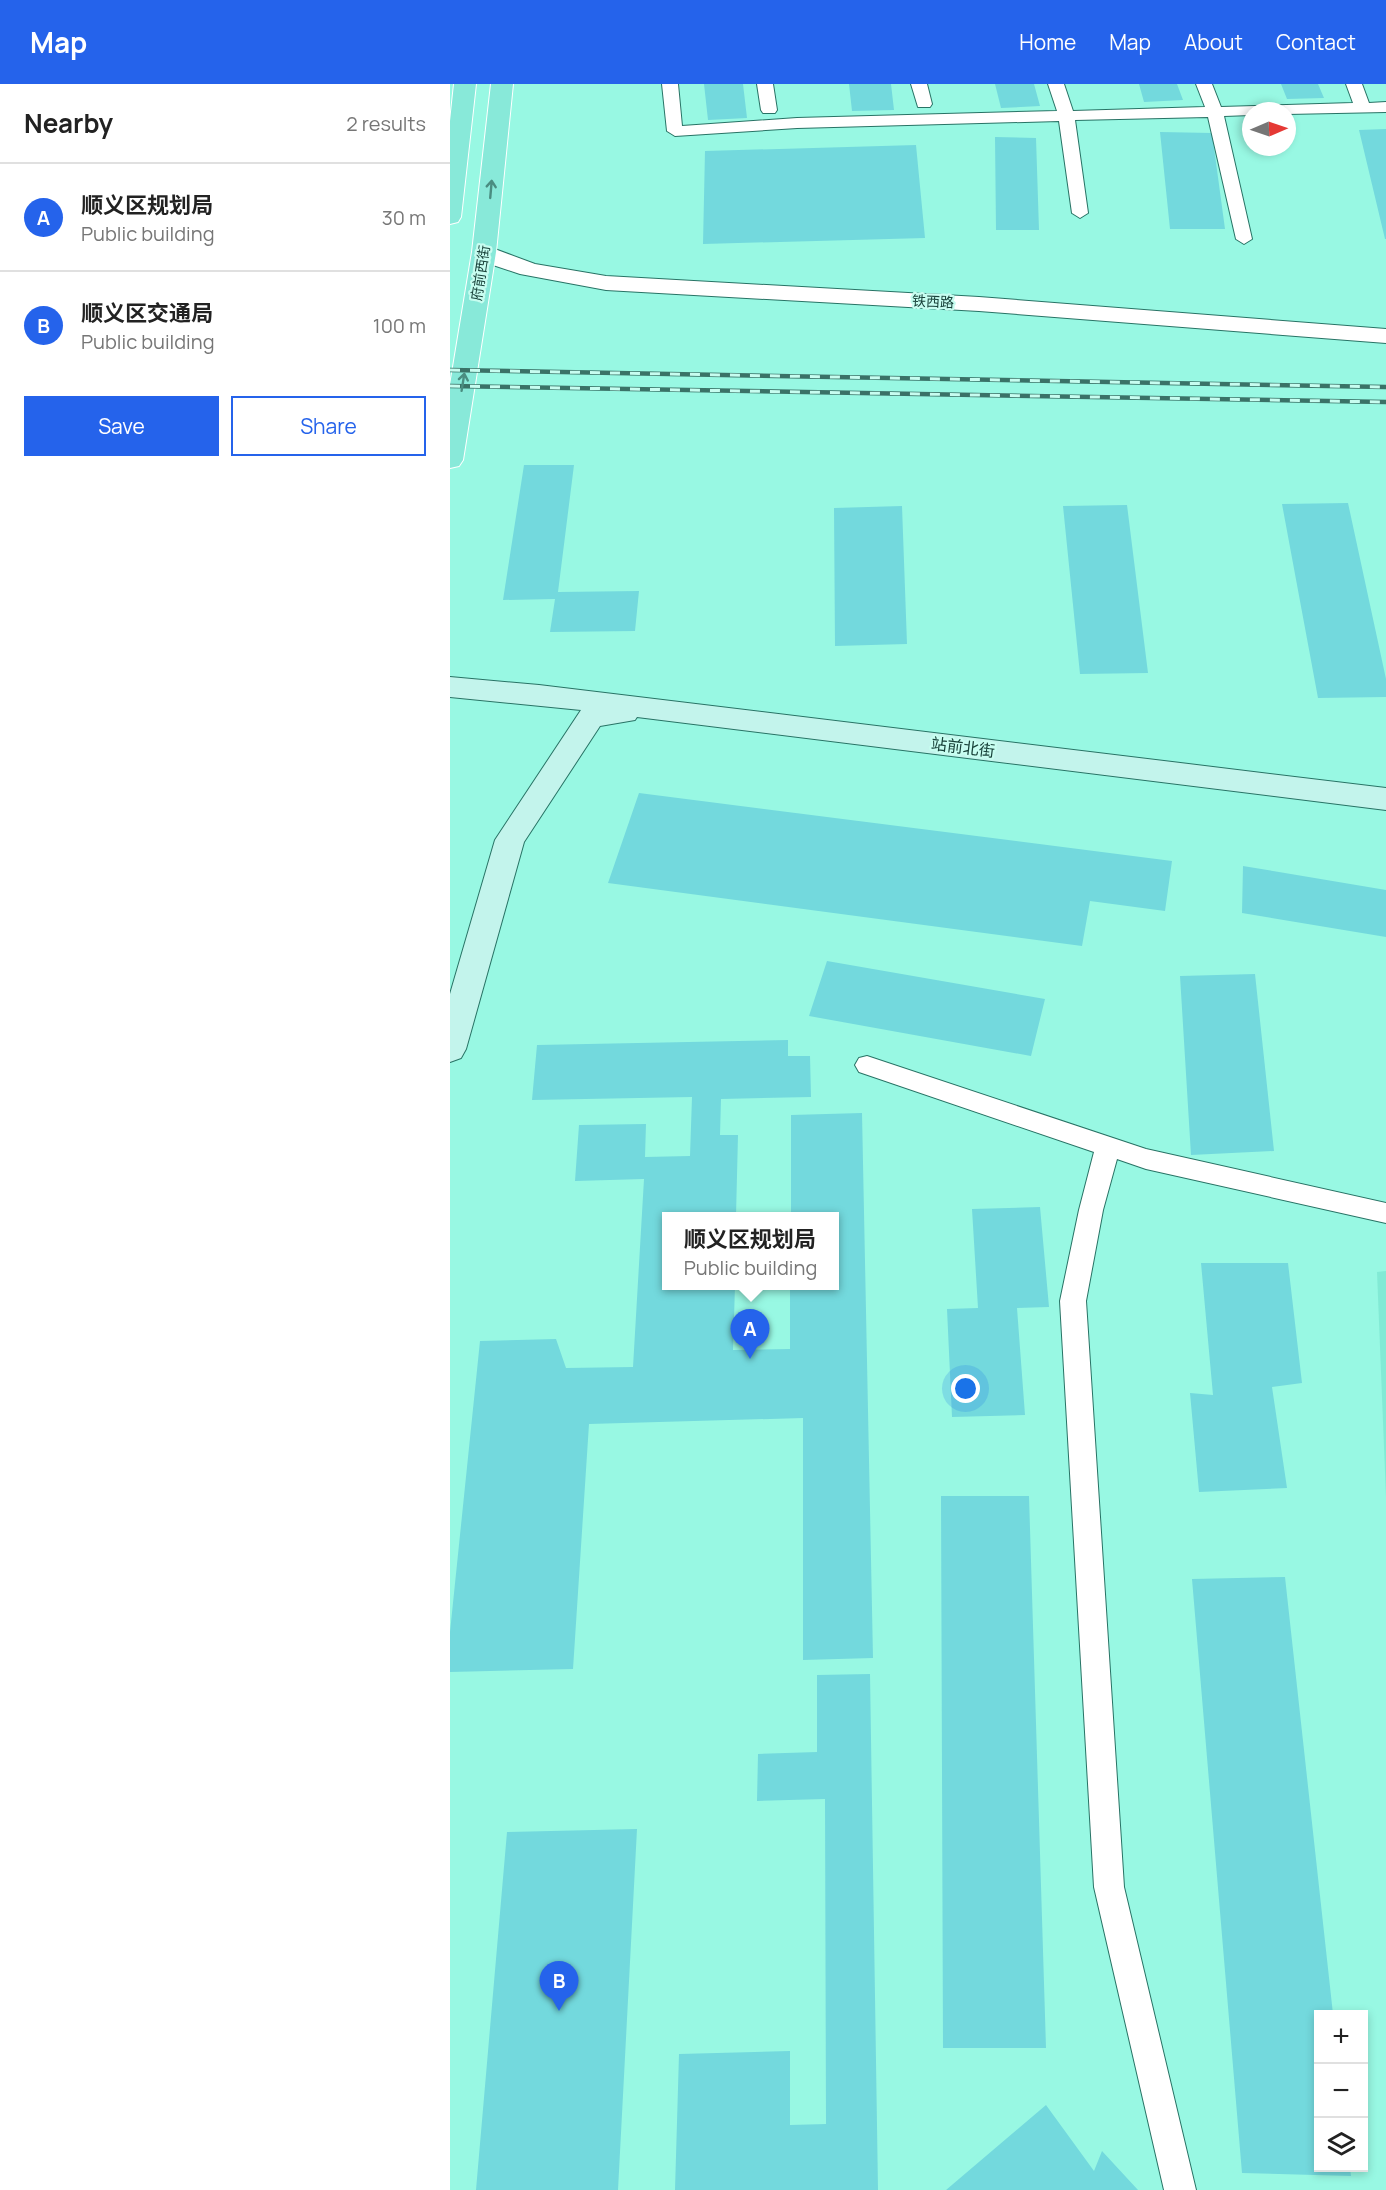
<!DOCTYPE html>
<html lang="en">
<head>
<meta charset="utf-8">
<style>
  body { margin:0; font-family:Manrope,"Noto Sans SC",sans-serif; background:#f6f6f6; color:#222 }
  .controls { position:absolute; right:18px; bottom:18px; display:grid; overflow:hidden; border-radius:0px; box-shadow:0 3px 9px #0003 }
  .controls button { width:54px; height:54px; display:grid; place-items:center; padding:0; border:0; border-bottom:2px solid #e0e0e0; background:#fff; color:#222; font:30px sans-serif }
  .compass { position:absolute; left:792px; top:18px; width:54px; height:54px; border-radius:50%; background:#fff; box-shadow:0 3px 9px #0003; rotate:88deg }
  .you { position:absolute; left:516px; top:1305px; width:21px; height:21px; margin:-15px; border:4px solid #fff; border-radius:50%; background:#1a73e8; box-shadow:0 0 0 9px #1a73e833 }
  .badge { display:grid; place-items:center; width:39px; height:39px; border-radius:50%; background:#2563eb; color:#fff; font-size:20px; font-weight:700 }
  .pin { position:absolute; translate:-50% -50px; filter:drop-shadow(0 2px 3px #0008) }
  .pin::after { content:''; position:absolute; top:32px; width:21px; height:18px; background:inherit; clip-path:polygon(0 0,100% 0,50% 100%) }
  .popup { position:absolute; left:212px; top:1128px; width:177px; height:78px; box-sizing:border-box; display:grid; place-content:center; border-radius:0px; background:#fff; filter:drop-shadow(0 2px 4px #0005); font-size:20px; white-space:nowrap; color:#767676 }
  .popup b { font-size:22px; color:#222 }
  .popup::after { content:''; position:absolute; left:50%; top:100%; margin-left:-12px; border:12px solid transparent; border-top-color:#fff }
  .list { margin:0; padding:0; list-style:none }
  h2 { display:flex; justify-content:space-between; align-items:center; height:78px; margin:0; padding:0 24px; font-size:26px }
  h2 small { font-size:20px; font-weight:400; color:#767676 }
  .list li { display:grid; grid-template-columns:39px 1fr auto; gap:18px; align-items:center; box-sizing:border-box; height:108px; padding:0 24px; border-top:2px solid #e0e0e0 }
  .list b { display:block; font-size:22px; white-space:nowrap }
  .list p { margin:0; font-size:20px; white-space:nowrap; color:#767676 }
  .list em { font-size:20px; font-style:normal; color:#767676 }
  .actions { display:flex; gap:12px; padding:18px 24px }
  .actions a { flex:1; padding:14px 0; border:2px solid #2563eb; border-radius:0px; text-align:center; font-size:21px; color:#2563eb }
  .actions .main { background:#2563eb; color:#fff }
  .icon { flex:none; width:33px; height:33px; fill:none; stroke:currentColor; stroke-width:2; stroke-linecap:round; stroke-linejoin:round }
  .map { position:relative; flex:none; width:936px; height:2106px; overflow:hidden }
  header { display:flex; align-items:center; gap:36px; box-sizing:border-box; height:84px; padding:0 30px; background:#2563eb; color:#fff }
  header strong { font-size:28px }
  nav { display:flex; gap:33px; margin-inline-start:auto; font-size:21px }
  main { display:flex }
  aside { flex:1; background:#fff }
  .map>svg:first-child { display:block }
</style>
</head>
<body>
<header>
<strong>Map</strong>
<nav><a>Home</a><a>Map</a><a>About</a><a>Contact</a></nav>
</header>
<main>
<aside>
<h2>Nearby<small>2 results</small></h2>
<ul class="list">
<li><span class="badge">A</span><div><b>顺义区规划局</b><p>Public building</p></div><em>30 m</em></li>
<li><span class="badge">B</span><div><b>顺义区交通局</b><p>Public building</p></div><em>100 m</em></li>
</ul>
<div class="actions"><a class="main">Save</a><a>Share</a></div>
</aside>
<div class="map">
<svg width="936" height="2106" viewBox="0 0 936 2106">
  <rect width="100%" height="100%" fill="#98f8e3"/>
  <!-- built -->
  <path fill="#82ead5" d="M936 1187V1413L927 1188Z"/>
  <!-- building -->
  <path fill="#73d9dd" d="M254 0H293L297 34 258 36Z
    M399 0H441L444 26 402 27Z
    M545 0H584L590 22 551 24Z
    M689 0H727L733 16 694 18Z
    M831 0H868L874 14 837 15Z
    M936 45V155H935L909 46Z
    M710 48 762 49 775 145H720Z
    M545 53 586 54 589 146H546Z
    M466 61 475 154 253 160 255 67Z
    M74 381H124L108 508 189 507 185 547 100 548 105 515 53 516Z
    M898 419 936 595V613L868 614 832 420Z
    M677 421 698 589 630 590 613 422Z
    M452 422 457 560 385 562 384 424Z
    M189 709 722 777 715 827 640 817 632 862 158 799Z
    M793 782 936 806V853L792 829Z
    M377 877 595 915 581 972 359 932Z
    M805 890 824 1067 741 1071 730 892Z
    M338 956V972H360L361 1013 271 1015 270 1051H288L286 1132H216V1202H285L283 1266 340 1265V1202H384V1132H341V1031L412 1029 423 1574 353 1576V1334L139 1340 123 1585 0 1588V1548L30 1257 106 1255 116 1284 183 1283 194 1095 125 1097 129 1041 196 1040 195 1073 240 1072 242 1013 82 1016 87 961Z
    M590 1123 599 1223 567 1224 575 1331 502 1333 497 1225 528 1224 522 1125Z
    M751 1179H838L852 1299 822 1303 837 1404 749 1408 740 1309 763 1311Z
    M491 1412H579L596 1964H493Z
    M835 1493 883 1930H868V2084H900L901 2092 792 2089 742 1495Z
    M420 1590 428 2106H225L229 1970 340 1967V2041L376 2040 375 1715 307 1717 308 1670 367 1668V1591Z
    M187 1745 168 2106H26L57 1748Z
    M596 2021 644 2087 652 2067 688 2106H496Z"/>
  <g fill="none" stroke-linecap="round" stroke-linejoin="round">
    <!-- service casing -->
    <g stroke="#287365" stroke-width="2">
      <path id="service" d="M212 0H228L232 42 347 34 607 27 598 0H614L623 27 755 23 746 0H762L771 23 903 19 896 0H912L919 19 936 18V28L837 30V27H801V31L774 32 802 155 794 160 786 155 758 33 625 36 638 129 630 134 622 129 609 37 347 44 225 52 217 47Z
        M307 0H323L327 26 325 29H313L311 26Z
        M461 0H477L482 20 480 23H468Z
        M417 972 696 1065 936 1119V1139L696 1085 667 1075 653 1126 636 1217 674 1803 746 2106H714L644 1803 610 1217 629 1126 644 1068 409 988 405 981 409 974Z"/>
    </g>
    <!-- minor casing -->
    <g stroke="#287365" stroke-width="2">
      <path id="minor" d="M34 161 85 180 156 192 529 213 936 245V259L529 227 156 206 70 190 40 180 26 173 22 168 26 163Z"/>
    </g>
    <!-- secondary casing -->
    <g stroke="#287365" stroke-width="2">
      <path id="secondary" d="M0 593 89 601 936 704V726L187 633 185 636 150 642 74 758 16 965 11 974 0 978V910L45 756 131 626 0 613Z"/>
    </g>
    <!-- primary casing -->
    <g stroke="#fff" stroke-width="2">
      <path id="primary" d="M4 0H26L11 133 8 138 0 140V37Z
        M41 0H63L46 168 13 376 9 382 0 384V301L22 168Z"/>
    </g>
    <!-- service -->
    <use href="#service" fill="#fff" fill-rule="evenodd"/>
    <!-- minor -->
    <use href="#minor" fill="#fff" fill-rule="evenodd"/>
    <!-- secondary -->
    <use href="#secondary" fill="#c3f4ec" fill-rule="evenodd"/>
    <!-- primary -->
    <use href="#primary" fill="#88e9d9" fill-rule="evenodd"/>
    <!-- rail casing -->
    <g stroke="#3a7267" stroke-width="4.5">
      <path id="rail" d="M0 286 936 303
        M0 302 936 318"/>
    </g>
    <!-- rail -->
    <use href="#rail" stroke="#c7fdf0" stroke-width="3" stroke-dasharray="10" stroke-linecap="butt"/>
  </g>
  <!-- one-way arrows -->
  <defs><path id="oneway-shaft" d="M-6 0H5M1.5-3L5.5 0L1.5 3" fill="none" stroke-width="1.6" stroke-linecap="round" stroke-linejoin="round" transform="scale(1.5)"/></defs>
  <g stroke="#4a8d81">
    <use href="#oneway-shaft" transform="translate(41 105) rotate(-85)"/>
    <use href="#oneway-shaft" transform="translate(13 298) rotate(-81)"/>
  </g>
  <g text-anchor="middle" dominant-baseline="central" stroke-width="4.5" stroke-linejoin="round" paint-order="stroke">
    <!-- far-street labels -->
    <g font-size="14" fill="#184139" stroke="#c7fdf0">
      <text transform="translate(30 189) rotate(-81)">府前西街</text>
      <text transform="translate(483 217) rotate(3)">铁西路</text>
    </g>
    <!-- street labels -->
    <g font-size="16" fill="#184139" stroke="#c7fdf0">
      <text transform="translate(513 663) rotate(7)">站前北街</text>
    </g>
  </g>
</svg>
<div class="controls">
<button>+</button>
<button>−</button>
<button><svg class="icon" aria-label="layers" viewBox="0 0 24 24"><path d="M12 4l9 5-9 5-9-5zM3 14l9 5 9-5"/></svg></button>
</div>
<svg class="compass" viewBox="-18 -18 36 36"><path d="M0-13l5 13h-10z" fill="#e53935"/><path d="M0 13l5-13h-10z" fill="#767676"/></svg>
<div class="you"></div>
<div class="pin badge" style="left:300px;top:1275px">A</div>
<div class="popup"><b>顺义区规划局</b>Public building</div>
<div class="pin badge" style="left:109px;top:1927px">B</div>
</div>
</main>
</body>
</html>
